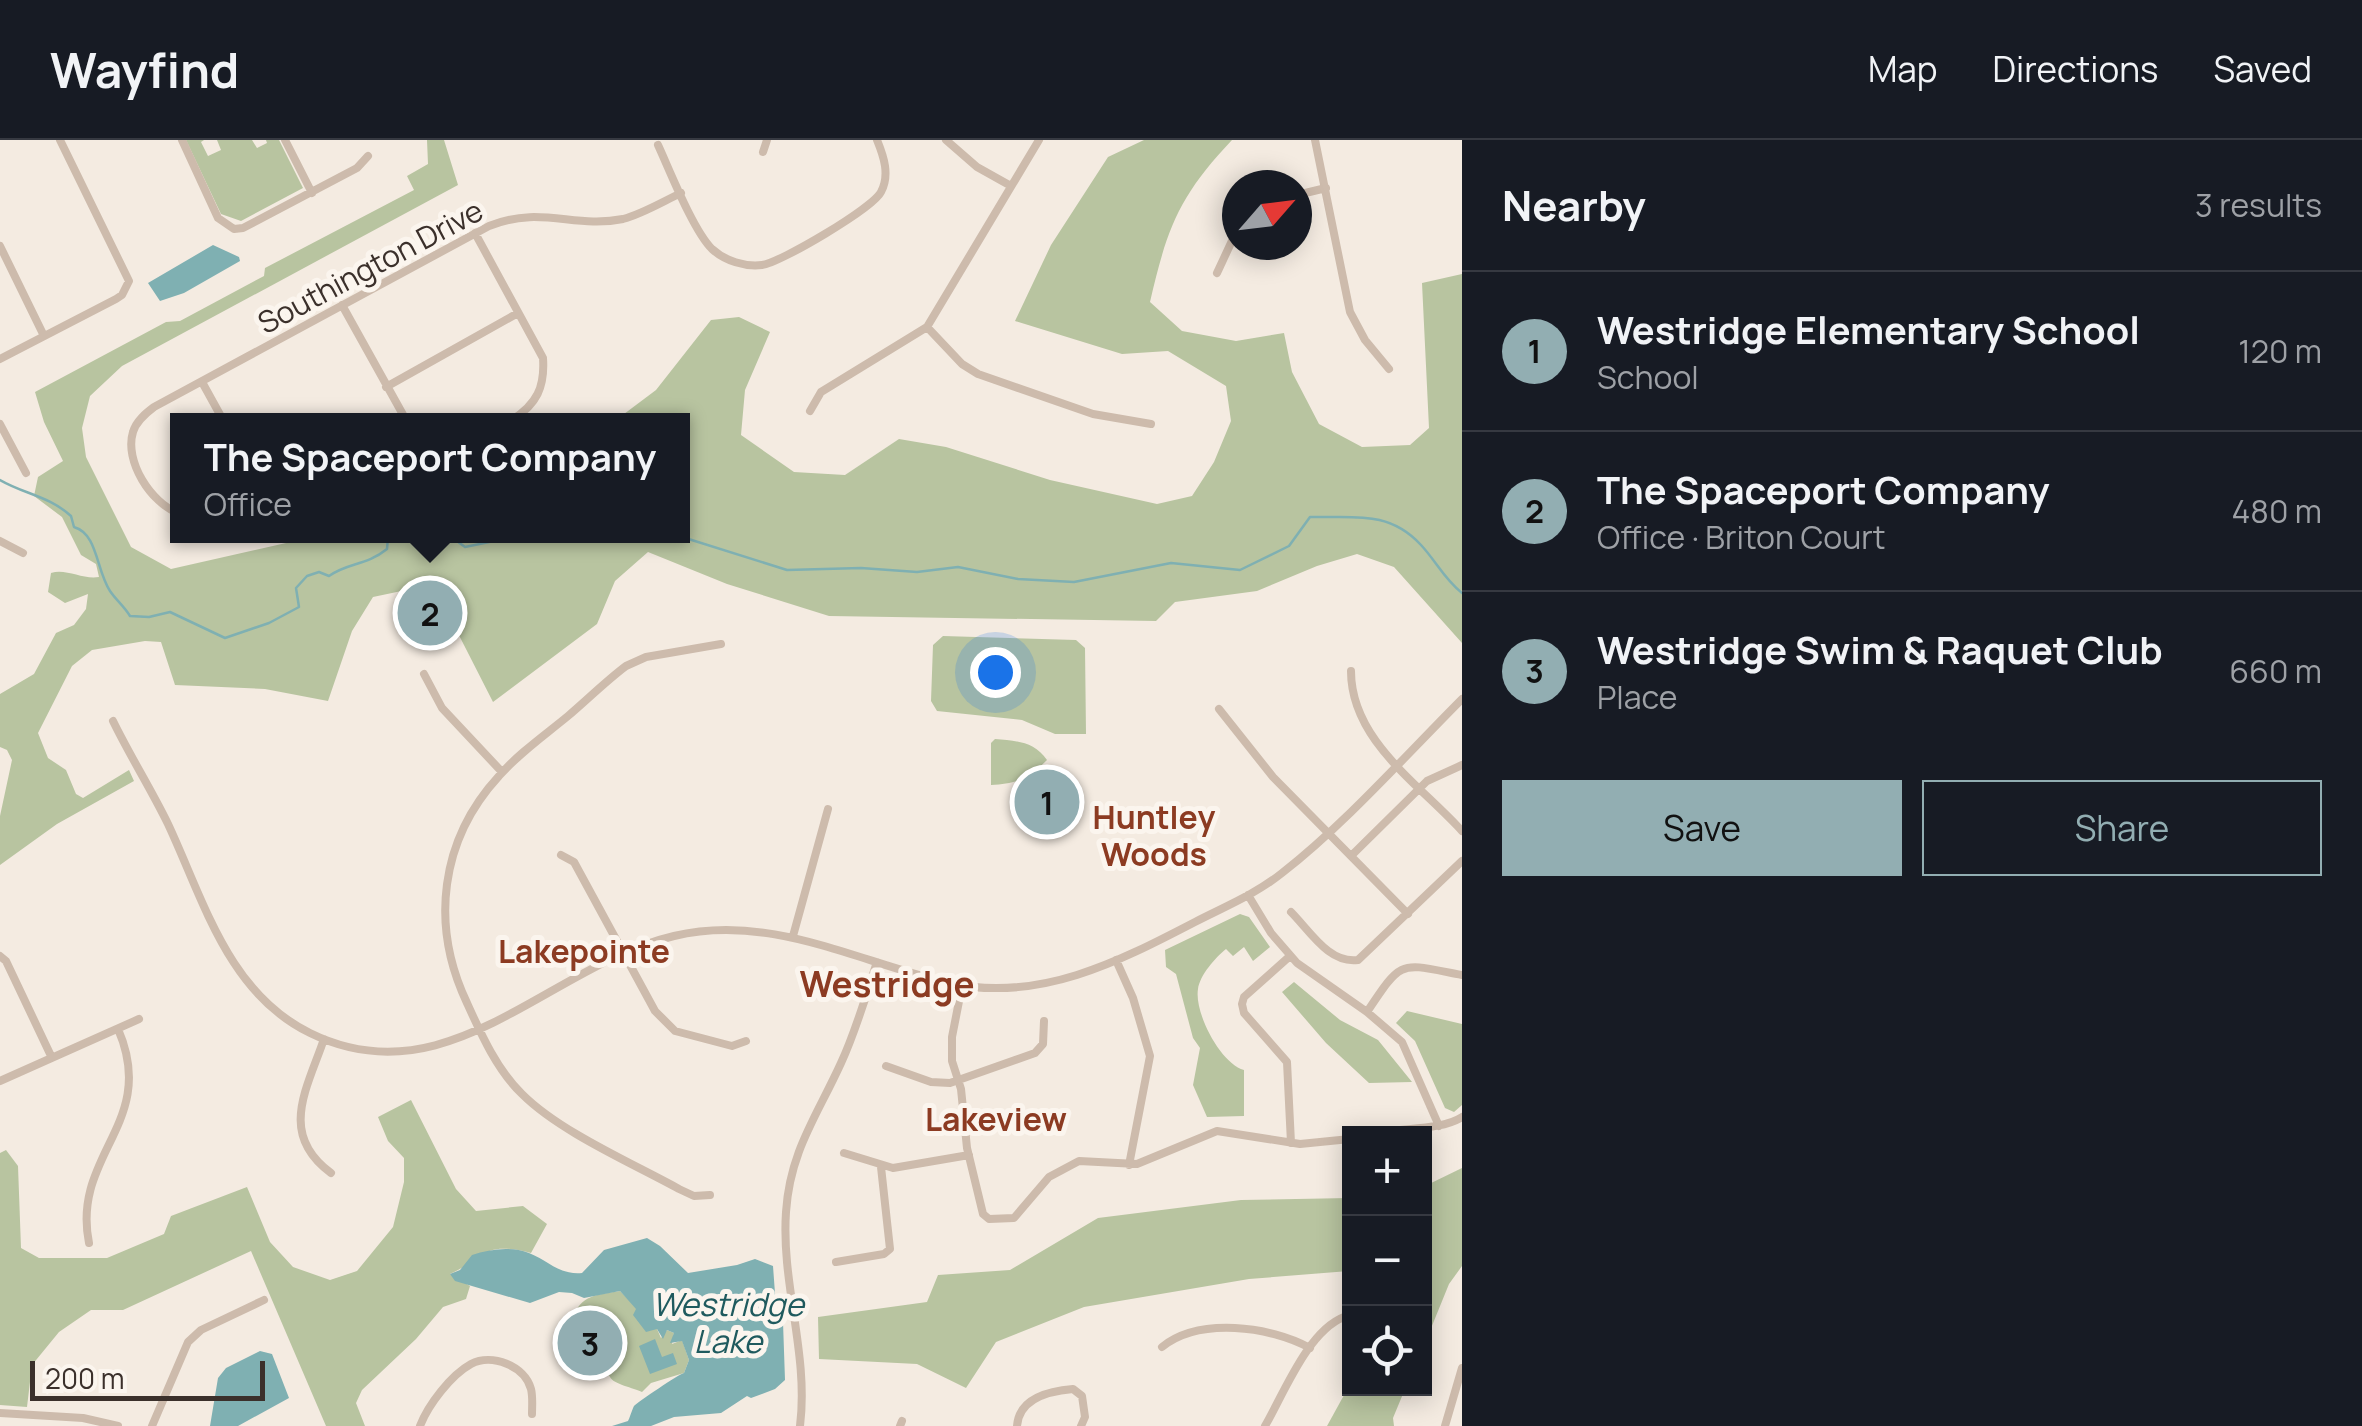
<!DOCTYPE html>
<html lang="en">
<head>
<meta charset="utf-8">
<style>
  body { margin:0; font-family:Manrope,sans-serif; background:#242831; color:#f1f3f6 }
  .controls { position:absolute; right:30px; bottom:30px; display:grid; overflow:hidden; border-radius:0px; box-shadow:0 5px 25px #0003 }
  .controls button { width:90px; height:90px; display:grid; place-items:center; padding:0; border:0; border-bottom:2px solid #363941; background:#171b24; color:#f1f3f6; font:50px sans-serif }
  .compass { position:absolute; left:1222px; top:30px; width:90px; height:90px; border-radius:50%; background:#171b24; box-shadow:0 5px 25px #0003; rotate:62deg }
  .scale { position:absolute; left:30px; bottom:25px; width:235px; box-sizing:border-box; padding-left:10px; border:5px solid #3b302b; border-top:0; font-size:28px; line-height:35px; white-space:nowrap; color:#3b302b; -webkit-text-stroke:8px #fbf5ee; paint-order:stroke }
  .you { position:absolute; left:995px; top:532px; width:35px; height:35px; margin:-25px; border:8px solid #fff; border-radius:50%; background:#1a73e8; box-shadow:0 0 0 15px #1a73e833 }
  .badge { display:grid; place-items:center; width:65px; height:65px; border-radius:50%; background:#92aeb2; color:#111; font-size:32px; font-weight:700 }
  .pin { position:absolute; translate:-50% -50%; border:5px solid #fff; box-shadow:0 2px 10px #0006 }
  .popup { position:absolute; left:170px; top:273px; width:520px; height:130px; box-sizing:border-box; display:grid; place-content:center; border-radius:0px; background:#171b24; filter:drop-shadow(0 2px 8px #0005); font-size:32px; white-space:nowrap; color:#9ea1a6 }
  .popup b { font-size:38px; color:#f1f3f6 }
  .popup::after { content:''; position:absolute; left:50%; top:100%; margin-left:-20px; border:20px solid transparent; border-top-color:#171b24 }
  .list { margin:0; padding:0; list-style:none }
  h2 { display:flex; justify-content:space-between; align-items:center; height:130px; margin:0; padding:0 40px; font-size:42px }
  h2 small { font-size:32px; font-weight:400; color:#9ea1a6 }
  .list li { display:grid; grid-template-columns:65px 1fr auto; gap:30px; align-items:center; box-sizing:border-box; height:160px; padding:0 40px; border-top:2px solid #363941 }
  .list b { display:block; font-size:38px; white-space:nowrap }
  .list p { margin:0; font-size:32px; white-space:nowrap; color:#9ea1a6 }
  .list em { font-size:32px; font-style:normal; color:#9ea1a6 }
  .actions { display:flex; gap:20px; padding:30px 40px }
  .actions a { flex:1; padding:22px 0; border:2px solid #92aeb2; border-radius:0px; text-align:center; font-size:35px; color:#92aeb2 }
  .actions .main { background:#92aeb2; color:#111 }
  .icon { flex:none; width:55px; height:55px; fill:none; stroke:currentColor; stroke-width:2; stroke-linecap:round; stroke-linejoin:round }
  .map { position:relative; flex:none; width:1462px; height:1286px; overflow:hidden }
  header { display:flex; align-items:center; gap:60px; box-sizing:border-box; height:140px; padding:0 50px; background:#171b24; border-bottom:2px solid #363941 }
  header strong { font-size:48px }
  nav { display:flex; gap:55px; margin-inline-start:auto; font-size:35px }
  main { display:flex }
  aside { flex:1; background:#171b24 }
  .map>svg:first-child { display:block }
</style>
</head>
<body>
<header>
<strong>Wayfind</strong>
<nav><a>Map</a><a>Directions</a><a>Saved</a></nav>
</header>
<main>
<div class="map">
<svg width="1462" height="1286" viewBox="0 0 1462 1286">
  <rect width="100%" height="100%" fill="#f4ebe1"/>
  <!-- green -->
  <path fill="#b8c4a0" d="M186 0H204L201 2 208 16 221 10 217 0H252L257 8 267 3 266 0H279L303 48 241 81 221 74Z
    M427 0H444L458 45 122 226 90 256 82 288 86 317 131 407 171 429 317 396H682V280H616L656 250 711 180 739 177 770 192 745 250 741 295 794 332 845 335 899 299 946 307 1050 340 1157 364 1192 356 1214 322 1231 281 1226 246 1168 211 1122 214 1015 181 1051 105 1108 17 1144 0H1232C1179 56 1167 88 1150 162L1182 191 1236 201 1284 193 1292 232 1319 284 1362 307 1410 305 1429 288 1422 143 1462 134V503L1394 427 1357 414 1317 426 1257 451 1175 462 1156 481 829 476 727 444 648 412 615 441 597 484 493 562 439 456 411 449 373 457 352 491 328 561 265 549 175 545 161 502 145 501 92 510 72 526 38 593 48 618 66 630 76 654 83 658 129 630 134 641 57 684 0 725V676L12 620 7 610 0 607V554L34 534 56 493 74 485 86 469 88 454 65 463 48 452 51 433C66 428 83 440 99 437L96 424 81 415 62 377 34 356 38 337 63 321 44 282 35 252 166 182 180 181 264 136 265 128 414 50 407 36 428 24Z
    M943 496 1076 500 1085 508 1086 594H1055L1022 580 937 571 931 561 933 505Z
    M995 599C1016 601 1034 601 1047 620 1029 638 1017 644 991 645V603Z
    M1240 774 1249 777 1270 807 1253 821 1244 807 1233 816 1226 809C1215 818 1200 835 1198 849 1194 873 1221 924 1244 930V976L1207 977 1193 945 1200 908 1193 898 1176 834 1166 827 1165 810Z
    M1294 842 1340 880 1378 900 1412 942 1369 943 1326 903 1282 852Z
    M1407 871 1462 884V965L1454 972 1445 968 1415 901 1396 883Z
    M411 960 456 1049 476 1071 523 1066 547 1084 531 1113C483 1101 488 1116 450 1134L470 1146 466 1159 443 1167 416 1199 362 1250 356 1263 365 1286H326L251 1111 123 1170H91L59 1192 32 1225 27 1267 0 1265V1013L6 1010 18 1026 21 1108 39 1118H107L164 1094 171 1076 247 1047 270 1102 293 1127 330 1140 357 1131 393 1087 404 1042V1018L388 1001 378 977Z
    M1462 1028V1126L1449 1144 1425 1203V1046Z
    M1349 1058V1131L1249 1139 1084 1167 996 1202 966 1248 917 1224 819 1219 818 1177 927 1162 938 1135 1010 1130 1098 1078 1241 1060Z
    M620 1151 657 1189 661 1198 667 1190 674 1193 672 1204 682 1200 689 1220 684 1233 651 1243 642 1252C634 1248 613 1244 610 1237 605 1230 606 1221 601 1213L603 1211 593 1191 587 1188 581 1191 572 1179C581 1154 597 1155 620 1151Z
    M1349 1246 1350 1248 1405 1249 1393 1278 1394 1286H1327Z"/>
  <!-- water -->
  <path fill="#7fb0b2" d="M213 105 239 117 240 121 184 153 160 161 148 143Z
    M647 1098 660 1106 688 1133 737 1125 755 1119 773 1126 776 1167 783 1182 785 1240 775 1249 751 1258 747 1256 721 1273 674 1277 651 1286H612L628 1281C629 1280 633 1267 634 1266 638 1262 679 1234 684 1233L689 1220 682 1201 670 1203 674 1193 667 1190 663 1199 657 1189 646 1192 633 1175 636 1169 620 1151 584 1158 572 1153 559 1152 530 1163 455 1141 450 1134 460 1130 472 1115C490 1109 511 1106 529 1113 549 1121 559 1135 582 1133L604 1110Z
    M655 1199 662 1217 673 1213 677 1224 650 1234 639 1206Z
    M260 1211 272 1214 289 1258 238 1286H210L218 1238 226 1228Z"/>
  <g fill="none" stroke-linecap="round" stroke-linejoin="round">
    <!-- stream -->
    <path stroke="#7fb0b2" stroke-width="2.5" d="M0 340C24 354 49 356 71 376L74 387C98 394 96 430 110 451 116 460 124 466 130 476L149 477 170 472 225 498 269 483 299 467 296 448 307 436 319 432 329 436C349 422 366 426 387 409L388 397 392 396
      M450 396 465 407 519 396
      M580 396H597
      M679 396 787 430 861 428 917 432 958 427 1018 439 1074 442 1171 423 1240 430 1289 406 1310 377C1354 378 1389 370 1421 405 1436 421 1444 439 1462 453"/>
    <!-- street -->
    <path stroke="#cdbbac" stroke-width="8" d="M182 0 218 78 234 89 243 88 357 28 368 16
      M285 0 312 53
      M946 0 977 27 1011 46
      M1315 0 1350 172 1365 200 1389 229
      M658 5C670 31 693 90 712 109 725 121 745 127 762 125 780 123 873 68 881 52 890 35 884 17 877 0
      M763 12 767 0
      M1297 55 1326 48
      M475 93 543 218C545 247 537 264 512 280
      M0 106 44 196
      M1217 133 1237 90
      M342 165 406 280
      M927 187 962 224 978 234 1093 274 1151 284
      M0 219 116 159 122 155 129 141 60 0
      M202 242 223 280
      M386 247 518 173
      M810 271 821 252 927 187 1039 0
      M0 284 26 333
      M178 373C151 363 124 321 133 292 136 281 146 273 154 267L489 86C541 65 574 89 623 79 642 74 662 62 681 53
      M0 401 23 413
      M1351 531C1351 600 1419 644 1462 691
      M424 534 442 568 502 632
      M1219 569 1273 637 1408 774
      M113 581C130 616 151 649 168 684 204 761 228 853 310 893 448 961 549 825 674 796 771 773 857 822 949 843 1039 863 1118 822 1195 782 1224 767 1256 754 1282 733 1345 684 1405 616 1462 559
      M561 715 574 722 655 871 675 891 732 906 746 901
      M1351 716 1427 641 1462 625
      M1248 755 1271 793 1297 823 1367 872 1402 902 1439 986
      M1291 772C1310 791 1329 824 1358 820L1462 721
      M793 796 828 669
      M0 816 6 821 52 918
      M1290 816 1244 857 1242 864 1244 873 1287 922 1291 1003
      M1116 820 1133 858 1150 916 1129 1025
      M962 846 952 897V921L961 949 967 1008 983 1074 989 1079 1014 1078 1049 1037 1079 1021 1137 1024 1217 991 1300 1004 1350 999
      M1367 872C1403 818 1399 823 1462 835
      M324 899C307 949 278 994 331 1033
      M886 926 931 942 950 943 1035 913 1043 904 1044 881
      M0 941 139 879
      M1374 994C1401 987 1440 991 1462 977
      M844 1013 893 1028 969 1015
      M710 1055 694 1056 679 1049C632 1023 560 992 522 954 497 930 481 894 467 863 430 785 440 700 499 636 519 613 545 595 568 576 588 559 606 541 626 526L646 517 721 504
      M89 1103C71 1014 159 983 118 889
      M836 1122 884 1114 890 1109 881 1027
      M1162 1207C1199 1177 1270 1186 1310 1208
      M0 1273 83 1278 118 1286
      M152 1286 188 1202 201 1190 264 1160
      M420 1286C428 1265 451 1235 471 1224 492 1213 525 1226 531 1249 533 1257 532 1266 532 1274
      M800 1286C809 1214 781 1144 786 1072 790 1011 817 976 841 923 856 891 866 855 877 822
      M900 1286 902 1281
      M1017 1286C1019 1258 1049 1251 1073 1249L1082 1256 1085 1277 1081 1286
      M1265 1286C1284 1253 1308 1191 1344 1177
      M1445 1286 1462 1228"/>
  </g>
  <g text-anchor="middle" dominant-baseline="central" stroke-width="10" stroke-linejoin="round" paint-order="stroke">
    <!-- street labels -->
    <g font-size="30" fill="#3b302b" stroke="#fbf5ee">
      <text transform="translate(370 126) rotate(-28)">Southington Drive</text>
    </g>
    <!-- neighbourhood labels -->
    <g font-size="32" font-weight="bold" fill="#8c3b22" stroke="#fbf5ee">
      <text x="1154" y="677">Huntley<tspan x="1154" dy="37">Woods</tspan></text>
      <text x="584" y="811">Lakepointe</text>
      <text x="996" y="979">Lakeview</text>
    </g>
    <!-- water labels -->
    <g font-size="32" font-style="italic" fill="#1f5a5e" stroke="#fbf5ee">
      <text x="728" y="1164">Westridge<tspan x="728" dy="37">Lake</tspan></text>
    </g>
    <!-- quarter labels -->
    <g font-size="35" font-weight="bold" fill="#8c3b22" stroke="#fbf5ee">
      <text x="887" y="844">Westridge</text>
    </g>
  </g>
</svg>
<div class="controls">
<button>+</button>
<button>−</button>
<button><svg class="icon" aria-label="locate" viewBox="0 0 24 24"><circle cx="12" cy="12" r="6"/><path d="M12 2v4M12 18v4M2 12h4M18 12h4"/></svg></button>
</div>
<svg class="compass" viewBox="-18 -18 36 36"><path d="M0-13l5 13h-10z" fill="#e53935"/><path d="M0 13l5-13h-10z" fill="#9ea1a6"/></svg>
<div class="scale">200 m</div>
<div class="you"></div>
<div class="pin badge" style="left:1047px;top:662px">1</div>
<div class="pin badge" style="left:430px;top:473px">2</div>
<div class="popup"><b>The Spaceport Company</b>Office</div>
<div class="pin badge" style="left:590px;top:1203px">3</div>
</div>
<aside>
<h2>Nearby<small>3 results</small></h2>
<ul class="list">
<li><span class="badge">1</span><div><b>Westridge Elementary School</b><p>School</p></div><em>120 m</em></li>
<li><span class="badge">2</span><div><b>The Spaceport Company</b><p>Office · Briton Court</p></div><em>480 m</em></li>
<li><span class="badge">3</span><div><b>Westridge Swim &amp; Raquet Club</b><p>Place</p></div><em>660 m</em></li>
</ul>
<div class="actions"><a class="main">Save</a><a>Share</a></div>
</aside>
</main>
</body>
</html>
